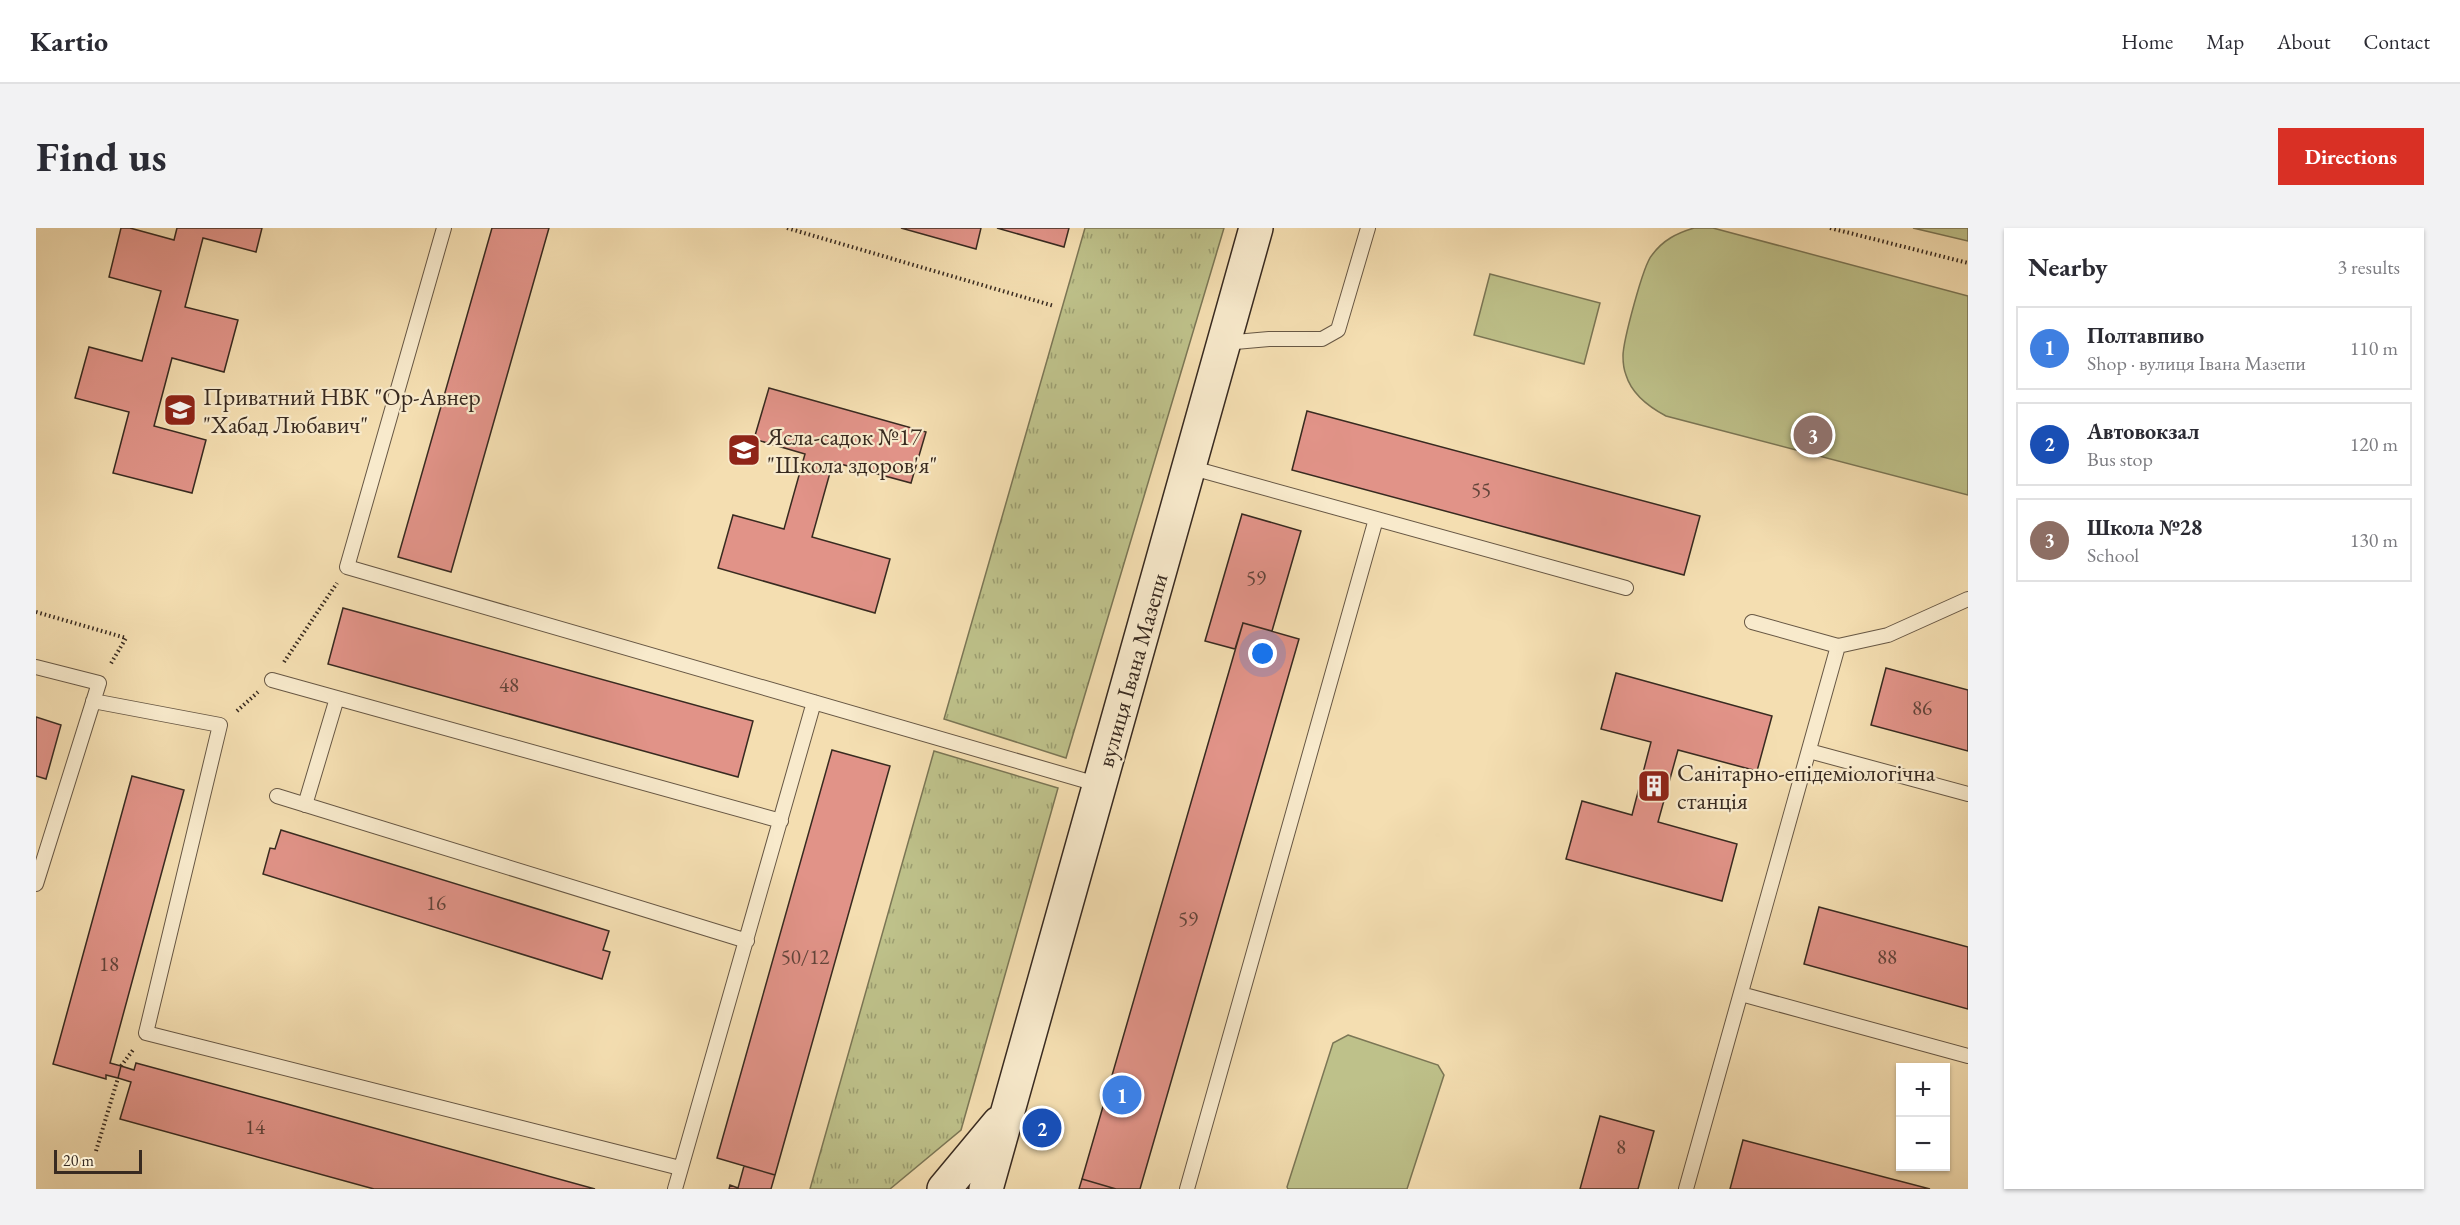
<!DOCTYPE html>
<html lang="en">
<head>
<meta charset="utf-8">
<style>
  body { margin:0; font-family:"EB Garamond",serif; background:#f2f2f3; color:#2b2b33 }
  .controls { position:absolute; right:18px; bottom:18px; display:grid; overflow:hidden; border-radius:0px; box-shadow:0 2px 4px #0004 }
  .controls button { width:54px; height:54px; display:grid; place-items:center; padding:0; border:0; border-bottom:2px solid #e1e1e2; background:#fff; color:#2b2b33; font:30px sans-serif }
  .scale { position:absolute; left:18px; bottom:15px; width:88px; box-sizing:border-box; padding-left:6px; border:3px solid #382a20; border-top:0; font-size:16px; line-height:21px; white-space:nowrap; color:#382a20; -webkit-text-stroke:4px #f8eacc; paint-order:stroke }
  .you { position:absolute; left:1227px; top:426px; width:21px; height:21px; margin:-15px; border:4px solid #fff; border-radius:50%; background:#1a73e8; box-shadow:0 0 0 9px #1a73e833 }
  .badge { display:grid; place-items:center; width:39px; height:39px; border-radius:50%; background:#d93025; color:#fff; font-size:20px; font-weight:700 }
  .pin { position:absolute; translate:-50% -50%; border:3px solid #fff; box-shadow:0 2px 6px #0006 }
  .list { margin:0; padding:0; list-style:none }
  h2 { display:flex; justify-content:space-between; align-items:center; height:78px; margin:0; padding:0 24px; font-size:26px }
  h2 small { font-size:20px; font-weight:400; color:#7c7c81 }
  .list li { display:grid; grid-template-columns:39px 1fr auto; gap:18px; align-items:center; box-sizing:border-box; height:84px; margin:0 12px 12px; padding:0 12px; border:2px solid #e1e1e2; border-radius:0px }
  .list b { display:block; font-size:22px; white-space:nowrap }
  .list p { margin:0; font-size:20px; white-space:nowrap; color:#7c7c81 }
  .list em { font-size:20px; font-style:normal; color:#7c7c81 }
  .map { position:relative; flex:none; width:1932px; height:961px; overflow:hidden; border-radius:0px }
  header { display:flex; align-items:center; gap:36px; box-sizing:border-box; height:84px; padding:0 30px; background:#fff; border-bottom:2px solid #e1e1e2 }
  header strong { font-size:28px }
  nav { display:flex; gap:33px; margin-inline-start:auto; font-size:21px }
  .intro { display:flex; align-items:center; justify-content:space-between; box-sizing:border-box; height:144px; padding:0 36px }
  h1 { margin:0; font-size:42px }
  .button { padding:15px 27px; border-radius:0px; background:#d93025; color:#fff; font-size:21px; font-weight:700 }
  main { display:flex; gap:36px; padding:0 36px }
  aside { flex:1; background:#fff; border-radius:0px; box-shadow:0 2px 4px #0004 }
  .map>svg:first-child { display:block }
</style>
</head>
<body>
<header>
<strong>Kartio</strong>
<nav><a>Home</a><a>Map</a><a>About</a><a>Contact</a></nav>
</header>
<div class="intro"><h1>Find us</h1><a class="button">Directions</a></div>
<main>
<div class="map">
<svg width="1932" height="961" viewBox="0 0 1932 961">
  <defs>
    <pattern id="grass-tufts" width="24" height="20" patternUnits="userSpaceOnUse" patternTransform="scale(1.5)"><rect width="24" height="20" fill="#bec18a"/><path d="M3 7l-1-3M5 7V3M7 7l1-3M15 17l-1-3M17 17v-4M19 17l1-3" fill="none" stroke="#9b9d70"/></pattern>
  </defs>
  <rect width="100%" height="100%" fill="#f4deb1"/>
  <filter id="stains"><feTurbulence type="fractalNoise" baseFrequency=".00333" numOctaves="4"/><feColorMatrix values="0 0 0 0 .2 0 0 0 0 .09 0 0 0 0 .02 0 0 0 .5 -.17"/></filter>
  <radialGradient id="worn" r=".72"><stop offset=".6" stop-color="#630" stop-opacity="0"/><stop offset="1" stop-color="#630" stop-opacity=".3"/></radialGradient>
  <!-- grass -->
  <path fill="url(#grass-tufts)" stroke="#7b7655" stroke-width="1.5" d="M1049 0H1188L1030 530 908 491Z
    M898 523 1022 560 925 902 854 961H774Z"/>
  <!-- pitch -->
  <path fill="#bec18a" stroke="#7b7655" stroke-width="1.5" d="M1658 0H1677L1932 68V267L1630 188C1613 179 1596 167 1590 147 1588 142 1587 134 1587 128 1587 114 1607 37 1616 27 1627 12 1641 5 1658 0Z
    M1877 0H1932V13Z
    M1454 46 1564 75 1548 136 1438 107Z
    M1312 807 1402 837 1408 847 1371 961H1252L1251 959 1297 815Z"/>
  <!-- building -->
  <path fill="#e19388" stroke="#382a20" stroke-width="1.5" d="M85 0H94L138 12 141 0H226L220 24 167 10 149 79 202 92 188 144 136 130 118 198 170 212 156 265 77 245 93 184 39 170 53 119 106 133 125 63 73 49Z
    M456 0H513L415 344 362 329Z
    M865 0H945L940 21Z
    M961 0H1033L1028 19Z
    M733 160 890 204 875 255 797 234 776 309 854 331 839 385 682 340 697 287 748 301 769 226 718 211Z
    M1271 183 1664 288 1648 347 1256 242Z
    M1206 286 1265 303 1236 403 1207 395 1199 421 1169 413Z
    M307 380 717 493 702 549 292 436Z
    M1207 395 1263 411 1104 961H1080L1046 951Z
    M1850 440 1932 462V523L1835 497Z
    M1580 445 1736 488 1721 543 1642 522 1622 594 1701 616 1686 673 1530 631 1546 573 1596 587 1615 514 1565 501Z
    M0 489 25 497 10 551 0 548Z
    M796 522 854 538 739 947 681 930Z
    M96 548 148 562 74 835 85 838 82 850 70 847V851L17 836Z
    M245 602 573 703 567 722 574 724 566 751 227 646 234 620 239 621Z
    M1783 679 1932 719V781L1768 736Z
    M100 835 244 874 559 961H338L84 891 95 854 82 850 85 838 98 842Z
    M1564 888 1618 903 1602 961H1544Z
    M1707 912 1894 961H1694Z
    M708 938 739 947 735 961H693L694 957 702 960Z
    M1046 951 1080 961H1043Z"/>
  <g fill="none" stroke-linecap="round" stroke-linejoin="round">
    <!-- lane casing -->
    <g stroke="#675744" stroke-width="16">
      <path id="lane" d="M408 0 311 339 1064 557
        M1188 115 1233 111H1286L1302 102 1332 0
        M1153 239 1590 360
        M1716 394 1802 418
        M0 439 63 455 0 656
        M236 452 745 593
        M57 473 184 497 110 805 644 940
        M1773 523 1932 566
        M241 568 711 713
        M269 577 301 470
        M1705 766 1932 828
        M639 961 778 474
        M1151 961 1340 291
        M1650 961 1802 418 1852 407 1932 371"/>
    </g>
    <!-- secondary casing -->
    <g stroke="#382a20" stroke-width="36">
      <path id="secondary" d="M908 961 963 895
        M950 961 1220 0"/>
    </g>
    <!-- path -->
    <path stroke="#382a20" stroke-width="4" stroke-dasharray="1.5 3" stroke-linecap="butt" d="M751 0 1018 78
      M1794 0 1932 35
      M0 384 90 410 74 437
      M248 434 301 355
      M201 483 222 464
      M85 838 97 822
      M60 923 82 850"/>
    <!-- lane -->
    <use href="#lane" stroke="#f8eacc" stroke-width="14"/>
    <!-- secondary -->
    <use href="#secondary" stroke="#f8eacc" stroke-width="33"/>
  </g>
  <!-- icons -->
  <defs>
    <g id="school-square" transform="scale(1.725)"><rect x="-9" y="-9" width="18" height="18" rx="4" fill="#8f2418" stroke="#f8eacc"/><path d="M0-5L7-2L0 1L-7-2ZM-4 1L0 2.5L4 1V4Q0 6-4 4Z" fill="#fff"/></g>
    <g id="building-square" transform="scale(1.725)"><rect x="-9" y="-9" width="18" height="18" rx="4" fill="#8f2418" stroke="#f8eacc"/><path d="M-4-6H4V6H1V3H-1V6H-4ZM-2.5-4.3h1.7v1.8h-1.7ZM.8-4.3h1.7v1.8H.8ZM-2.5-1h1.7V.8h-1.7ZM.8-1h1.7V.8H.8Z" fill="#fff"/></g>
  </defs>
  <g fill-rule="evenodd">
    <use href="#school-square" x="144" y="182"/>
    <use href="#school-square" x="708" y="222"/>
    <use href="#building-square" x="1618" y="558"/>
  </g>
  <g text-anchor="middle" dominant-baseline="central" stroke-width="4.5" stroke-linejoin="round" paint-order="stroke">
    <!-- number labels -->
    <g font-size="21" fill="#62443a">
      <text x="1445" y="261">55</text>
      <text x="1220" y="349">59</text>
      <text x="473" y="456">48</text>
      <text x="1886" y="479">86</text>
      <text x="400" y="674">16</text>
      <text x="1152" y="690">59</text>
      <text x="769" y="728">50/12</text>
      <text x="1851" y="728">88</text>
      <text x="73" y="735">18</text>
      <text x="219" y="898">14</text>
      <text x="1585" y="918">8</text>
    </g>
    <!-- poi labels -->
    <g font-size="24" fill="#382a20" stroke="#f8eacc" text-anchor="start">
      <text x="167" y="168">Приватний НВК "Ор-Авнер<tspan x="167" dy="28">"Хабад Любавич"</tspan></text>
      <text x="731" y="208">Ясла-садок №17<tspan x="731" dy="28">"Школа здоров'я"</tspan></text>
      <text x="1641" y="544">Санітарно-епідеміологічна<tspan x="1641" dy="28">станція</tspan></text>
    </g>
    <!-- street labels -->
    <g font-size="24" fill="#382a20" stroke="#f8eacc">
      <text transform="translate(1096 442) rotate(-74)">вулиця Івана Мазепи</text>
    </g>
  </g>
  <rect width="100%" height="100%" filter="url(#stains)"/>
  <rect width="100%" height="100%" fill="url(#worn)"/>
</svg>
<div class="controls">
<button>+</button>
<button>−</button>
</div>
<div class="scale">20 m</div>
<div class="you"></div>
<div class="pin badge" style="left:1086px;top:867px;background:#3f7fe0">1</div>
<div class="pin badge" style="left:1006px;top:900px;background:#1a4fb4">2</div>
<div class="pin badge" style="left:1777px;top:207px;background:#8d6e63">3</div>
</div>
<aside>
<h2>Nearby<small>3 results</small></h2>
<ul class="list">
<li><span class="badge" style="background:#3f7fe0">1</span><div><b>Полтавпиво</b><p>Shop · вулиця Івана Мазепи</p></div><em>110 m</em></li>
<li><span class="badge" style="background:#1a4fb4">2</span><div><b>Автовокзал</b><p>Bus stop</p></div><em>120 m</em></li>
<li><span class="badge" style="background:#8d6e63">3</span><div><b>Школа №28</b><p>School</p></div><em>130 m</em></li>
</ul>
</aside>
</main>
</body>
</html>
